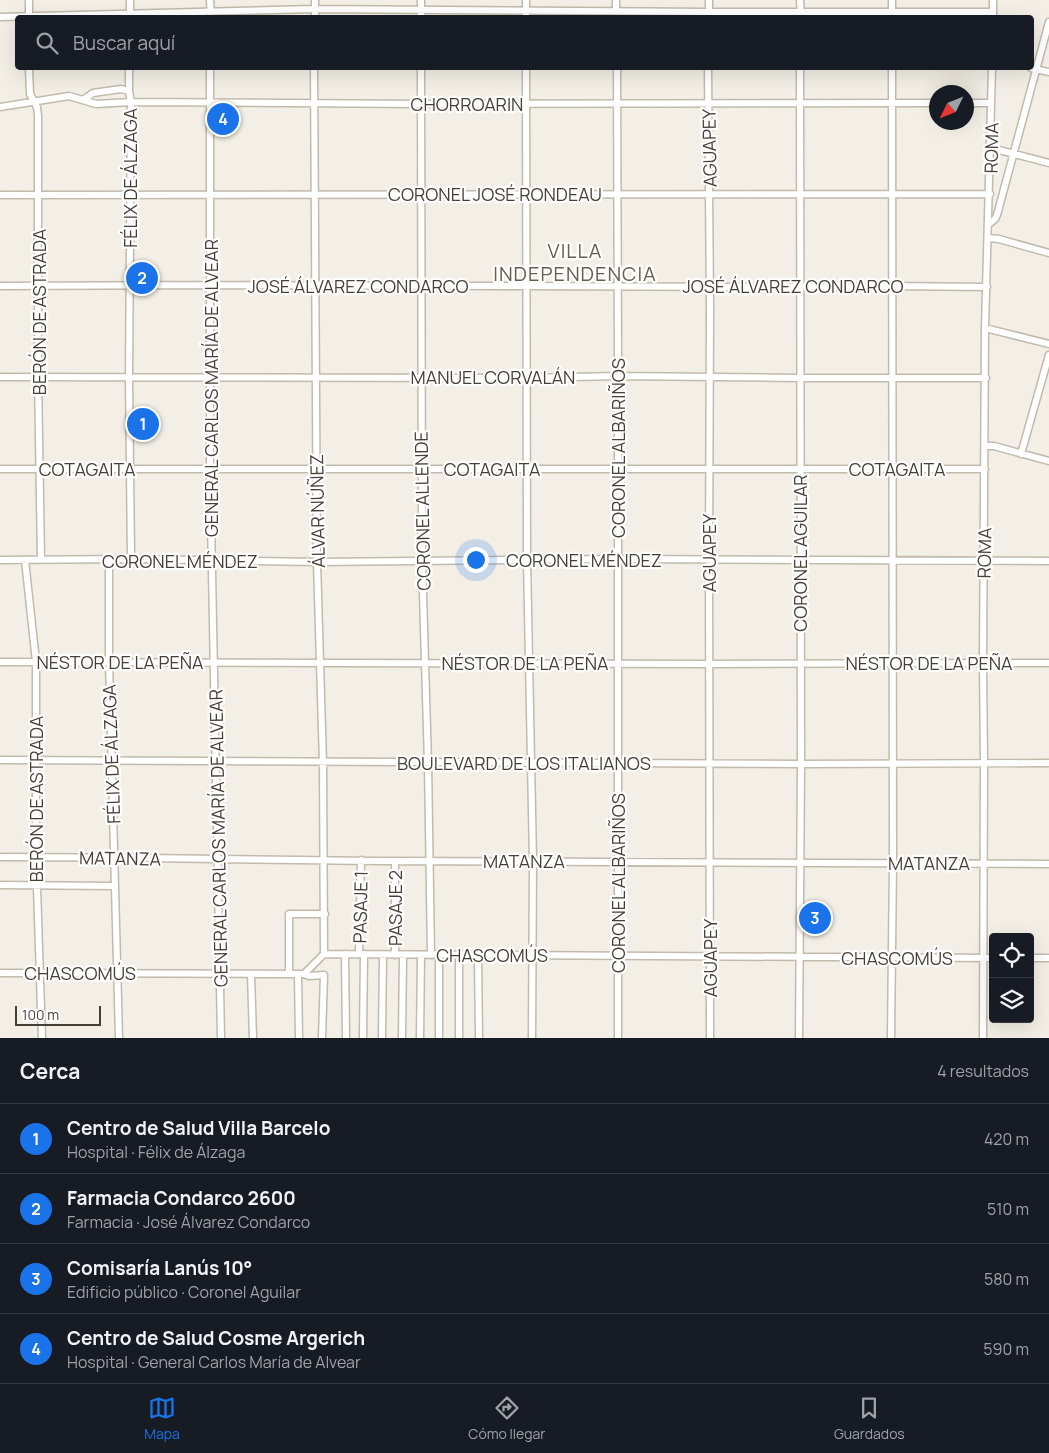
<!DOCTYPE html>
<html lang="es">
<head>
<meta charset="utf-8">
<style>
  body { margin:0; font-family:Manrope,sans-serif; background:#20242c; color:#f1f3f6 }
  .controls { position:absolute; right:15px; bottom:15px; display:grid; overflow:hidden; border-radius:5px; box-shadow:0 5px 20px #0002 }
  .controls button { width:45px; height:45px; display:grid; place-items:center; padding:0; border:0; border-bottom:1px solid #363941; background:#171b24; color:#f1f3f6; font:25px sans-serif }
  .compass { position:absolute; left:929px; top:85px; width:45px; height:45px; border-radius:50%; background:#171b24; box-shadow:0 5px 20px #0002; rotate:227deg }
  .scale { position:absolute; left:15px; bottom:12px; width:86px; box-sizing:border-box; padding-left:5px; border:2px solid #463f35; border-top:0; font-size:14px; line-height:18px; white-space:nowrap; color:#463f35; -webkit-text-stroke:4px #fff; paint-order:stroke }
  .you { position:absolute; left:475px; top:559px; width:18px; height:18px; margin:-12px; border:4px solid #fff; border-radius:50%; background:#1a73e8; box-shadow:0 0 0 8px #1a73e833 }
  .badge { display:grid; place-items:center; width:32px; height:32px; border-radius:50%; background:#1a73e8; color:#fff; font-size:16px; font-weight:700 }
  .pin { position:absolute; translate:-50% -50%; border:2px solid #fff; box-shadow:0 1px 5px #0006 }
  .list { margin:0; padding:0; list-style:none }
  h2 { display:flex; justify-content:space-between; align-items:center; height:65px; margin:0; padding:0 20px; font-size:21px }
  h2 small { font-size:16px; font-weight:400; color:#9ea1a6 }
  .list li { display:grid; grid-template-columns:32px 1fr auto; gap:15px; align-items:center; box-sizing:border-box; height:70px; padding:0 20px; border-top:1px solid #363941 }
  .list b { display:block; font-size:19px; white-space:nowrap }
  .list p { margin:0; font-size:16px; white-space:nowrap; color:#9ea1a6 }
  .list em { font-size:16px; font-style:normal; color:#9ea1a6 }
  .icon { flex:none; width:28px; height:28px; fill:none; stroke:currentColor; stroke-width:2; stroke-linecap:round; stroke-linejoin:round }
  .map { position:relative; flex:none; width:1049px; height:1038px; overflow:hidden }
  .search { position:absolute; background:#171b24; box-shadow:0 5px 20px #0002; left:15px; right:15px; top:15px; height:55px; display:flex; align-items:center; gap:12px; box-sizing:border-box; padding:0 18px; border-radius:5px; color:#9ea1a6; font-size:19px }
  .sheet { height:345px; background:#171b24 }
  nav { display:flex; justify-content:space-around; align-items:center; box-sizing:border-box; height:70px; border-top:1px solid #363941; background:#171b24; font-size:14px; color:#9ea1a6 }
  nav a { display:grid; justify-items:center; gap:2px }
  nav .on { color:#1a73e8 }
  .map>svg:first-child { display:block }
</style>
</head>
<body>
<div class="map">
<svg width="1049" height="1038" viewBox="0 0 1049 1038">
  <rect width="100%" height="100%" fill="#f3efe6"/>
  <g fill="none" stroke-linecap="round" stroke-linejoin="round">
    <!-- minor casing -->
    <g stroke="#c2baab" stroke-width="9">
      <path id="minor" d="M29 0V18
        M130 0V16
        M210 0 211 18
        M315 0V18
        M421 0V18
        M526 0V18
        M709 0V18
        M800 0 801 18
        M0 17 315 9 709 12H993
        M616 18V0
        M892 18V0
        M993 18V0
        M29 68 30 94 37 107 38 116V377L41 559
        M129 68V91L131 102 129 378 131 559
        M210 68V468L221 1038
        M314 68 317 562 323 763 324 954
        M421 68 422 560 428 763 431 955
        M526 68 527 560 533 861 532 1038
        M617 68 618 366V1038
        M708 68 710 308 709 561 710 1038
        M1031 68 1049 72
        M83 100 93 93 121 89 129 91
        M966 103H991
        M0 107 69 96 96 104 131 102 421 104 936 103
        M991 148 1049 163
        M0 195 990 194
        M989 224 995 219 997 215 1049 22
        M988 238 999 239 1049 253
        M0 286 210 285 800 287 891 286 987 287
        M985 328 1049 344
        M0 377 527 378 618 376 800 378H986
        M985 446H994L1049 461
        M1021 454 1049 355
        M0 469H985
        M0 560 131 559 317 562 618 559 1049 561
        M25 560 36 662V857L42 1038
        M109 560V662L119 1038
        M0 662 710 664 1049 663
        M0 760 801 764 1049 763
        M0 857C132 857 264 860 395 861 613 861 831 864 1049 864
        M395 861V955
        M0 885 115 886
        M345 954 346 1038
        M359 954 361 860
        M459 955V1038
        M478 956 479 1038
        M1030 958H1049
        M0 973 304 974 309 976 324 975 322 1038
        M251 974 253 1038
        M289 974V914H325
        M298 974 299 1038
        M304 974 324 954 993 958
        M363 1038 364 954
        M382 1038 383 955
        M402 1038 403 955
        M420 1038 421 955
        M439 1038V955
        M799 1038 801 764 800 68
        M891 1038 893 863 892 68
        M983 1038 984 763 983 662 985 328 992 68"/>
    </g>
    <!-- minor -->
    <use href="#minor" stroke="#fff" stroke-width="6"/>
  </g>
  <g text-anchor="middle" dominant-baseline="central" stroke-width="4.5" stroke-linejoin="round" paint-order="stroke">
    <!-- street labels -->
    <g font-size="18" fill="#463f35" stroke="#fff">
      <text x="467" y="104">CHORROARIN</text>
      <text transform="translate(709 148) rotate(-91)">AGUAPEY</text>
      <text transform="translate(991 148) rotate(-89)">ROMA</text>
      <text transform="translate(130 178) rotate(-90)">FÉLIX DE ÁLZAGA</text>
      <text x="495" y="194">CORONEL JOSÉ RONDEAU</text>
      <text x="358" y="286">JOSÉ ÁLVAREZ CONDARCO</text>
      <text x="793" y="286">JOSÉ ÁLVAREZ CONDARCO</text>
      <text transform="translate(39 312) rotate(-90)">BERÓN DE ASTRADA</text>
      <text x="493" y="377">MANUEL CORVALÁN</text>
      <text transform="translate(211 388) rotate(-90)">GENERAL CARLOS MARÍA DE ALVEAR</text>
      <text transform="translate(618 448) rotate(-90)">CORONEL ALBARIÑOS</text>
      <text x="87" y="469">COTAGAITA</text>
      <text x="492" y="469">COTAGAITA</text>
      <text x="897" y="469">COTAGAITA</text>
      <text transform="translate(317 511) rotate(-91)">ÁLVAR NÚÑEZ</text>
      <text transform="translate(422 511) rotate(-91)">CORONEL ALLENDE</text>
      <text transform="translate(709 553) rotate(-90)">AGUAPEY</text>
      <text transform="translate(800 553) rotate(-90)">CORONEL AGUILAR</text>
      <text transform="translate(984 553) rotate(-89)">ROMA</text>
      <text x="584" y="560">CORONEL MÉNDEZ</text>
      <text x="180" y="561">CORONEL MÉNDEZ</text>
      <text x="120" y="662">NÉSTOR DE LA PEÑA</text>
      <text x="525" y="663">NÉSTOR DE LA PEÑA</text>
      <text x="929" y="663">NÉSTOR DE LA PEÑA</text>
      <text transform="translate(111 754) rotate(-92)">FÉLIX DE ÁLZAGA</text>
      <text x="524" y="763">BOULEVARD DE LOS ITALIANOS</text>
      <text transform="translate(36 799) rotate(-90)">BERÓN DE ASTRADA</text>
      <text transform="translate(218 838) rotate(-91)">GENERAL CARLOS MARÍA DE ALVEAR</text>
      <text transform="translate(120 858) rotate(1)">MATANZA</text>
      <text x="524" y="861">MATANZA</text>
      <text x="929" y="863">MATANZA</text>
      <text transform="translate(618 883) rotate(-90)">CORONEL ALBARIÑOS</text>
      <text transform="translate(360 907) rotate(-89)">PASAJE 1</text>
      <text transform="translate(395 908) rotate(-90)">PASAJE 2</text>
      <text x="492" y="955">CHASCOMÚS</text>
      <text transform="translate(710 958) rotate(-90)">AGUAPEY</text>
      <text x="897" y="958">CHASCOMÚS</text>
      <text x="80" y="973">CHASCOMÚS</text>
    </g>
    <!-- quarter labels -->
    <g font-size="20" letter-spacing="1" fill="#695d4c" stroke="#fff">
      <text x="575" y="250">VILLA<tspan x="575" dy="23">INDEPENDENCIA</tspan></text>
    </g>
  </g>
</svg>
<div class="controls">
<button><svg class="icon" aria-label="locate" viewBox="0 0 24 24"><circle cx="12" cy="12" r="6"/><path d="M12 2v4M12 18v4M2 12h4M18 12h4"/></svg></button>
<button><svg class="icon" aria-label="layers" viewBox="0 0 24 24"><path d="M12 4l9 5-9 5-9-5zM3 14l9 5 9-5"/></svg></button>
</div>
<svg class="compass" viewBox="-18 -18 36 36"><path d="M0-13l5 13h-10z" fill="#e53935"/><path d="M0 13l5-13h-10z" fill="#9ea1a6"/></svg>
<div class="scale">100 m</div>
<div class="you"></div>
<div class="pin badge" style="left:143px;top:424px">1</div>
<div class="pin badge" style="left:142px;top:278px">2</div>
<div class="pin badge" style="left:815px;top:918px">3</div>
<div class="pin badge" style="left:223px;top:119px">4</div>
<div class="search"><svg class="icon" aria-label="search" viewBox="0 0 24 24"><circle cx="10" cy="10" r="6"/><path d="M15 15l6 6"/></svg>Buscar aquí</div>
</div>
<section class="sheet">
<h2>Cerca<small>4 resultados</small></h2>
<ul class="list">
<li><span class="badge">1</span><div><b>Centro de Salud Villa Barcelo</b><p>Hospital · Félix de Álzaga</p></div><em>420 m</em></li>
<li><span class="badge">2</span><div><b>Farmacia Condarco 2600</b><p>Farmacia · José Álvarez Condarco</p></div><em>510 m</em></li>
<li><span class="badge">3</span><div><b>Comisaría Lanús 10°</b><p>Edificio público · Coronel Aguilar</p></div><em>580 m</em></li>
<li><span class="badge">4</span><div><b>Centro de Salud Cosme Argerich</b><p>Hospital · General Carlos María de Alvear</p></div><em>590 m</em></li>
</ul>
</section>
<nav>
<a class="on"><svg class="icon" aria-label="map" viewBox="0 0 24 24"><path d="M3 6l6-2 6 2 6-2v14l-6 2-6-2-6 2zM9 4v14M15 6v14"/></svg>Mapa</a>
<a><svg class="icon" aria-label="directions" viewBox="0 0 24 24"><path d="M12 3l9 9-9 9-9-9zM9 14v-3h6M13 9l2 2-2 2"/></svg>Cómo llegar</a>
<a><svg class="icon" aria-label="saved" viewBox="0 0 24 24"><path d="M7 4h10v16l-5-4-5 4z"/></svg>Guardados</a>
</nav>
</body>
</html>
